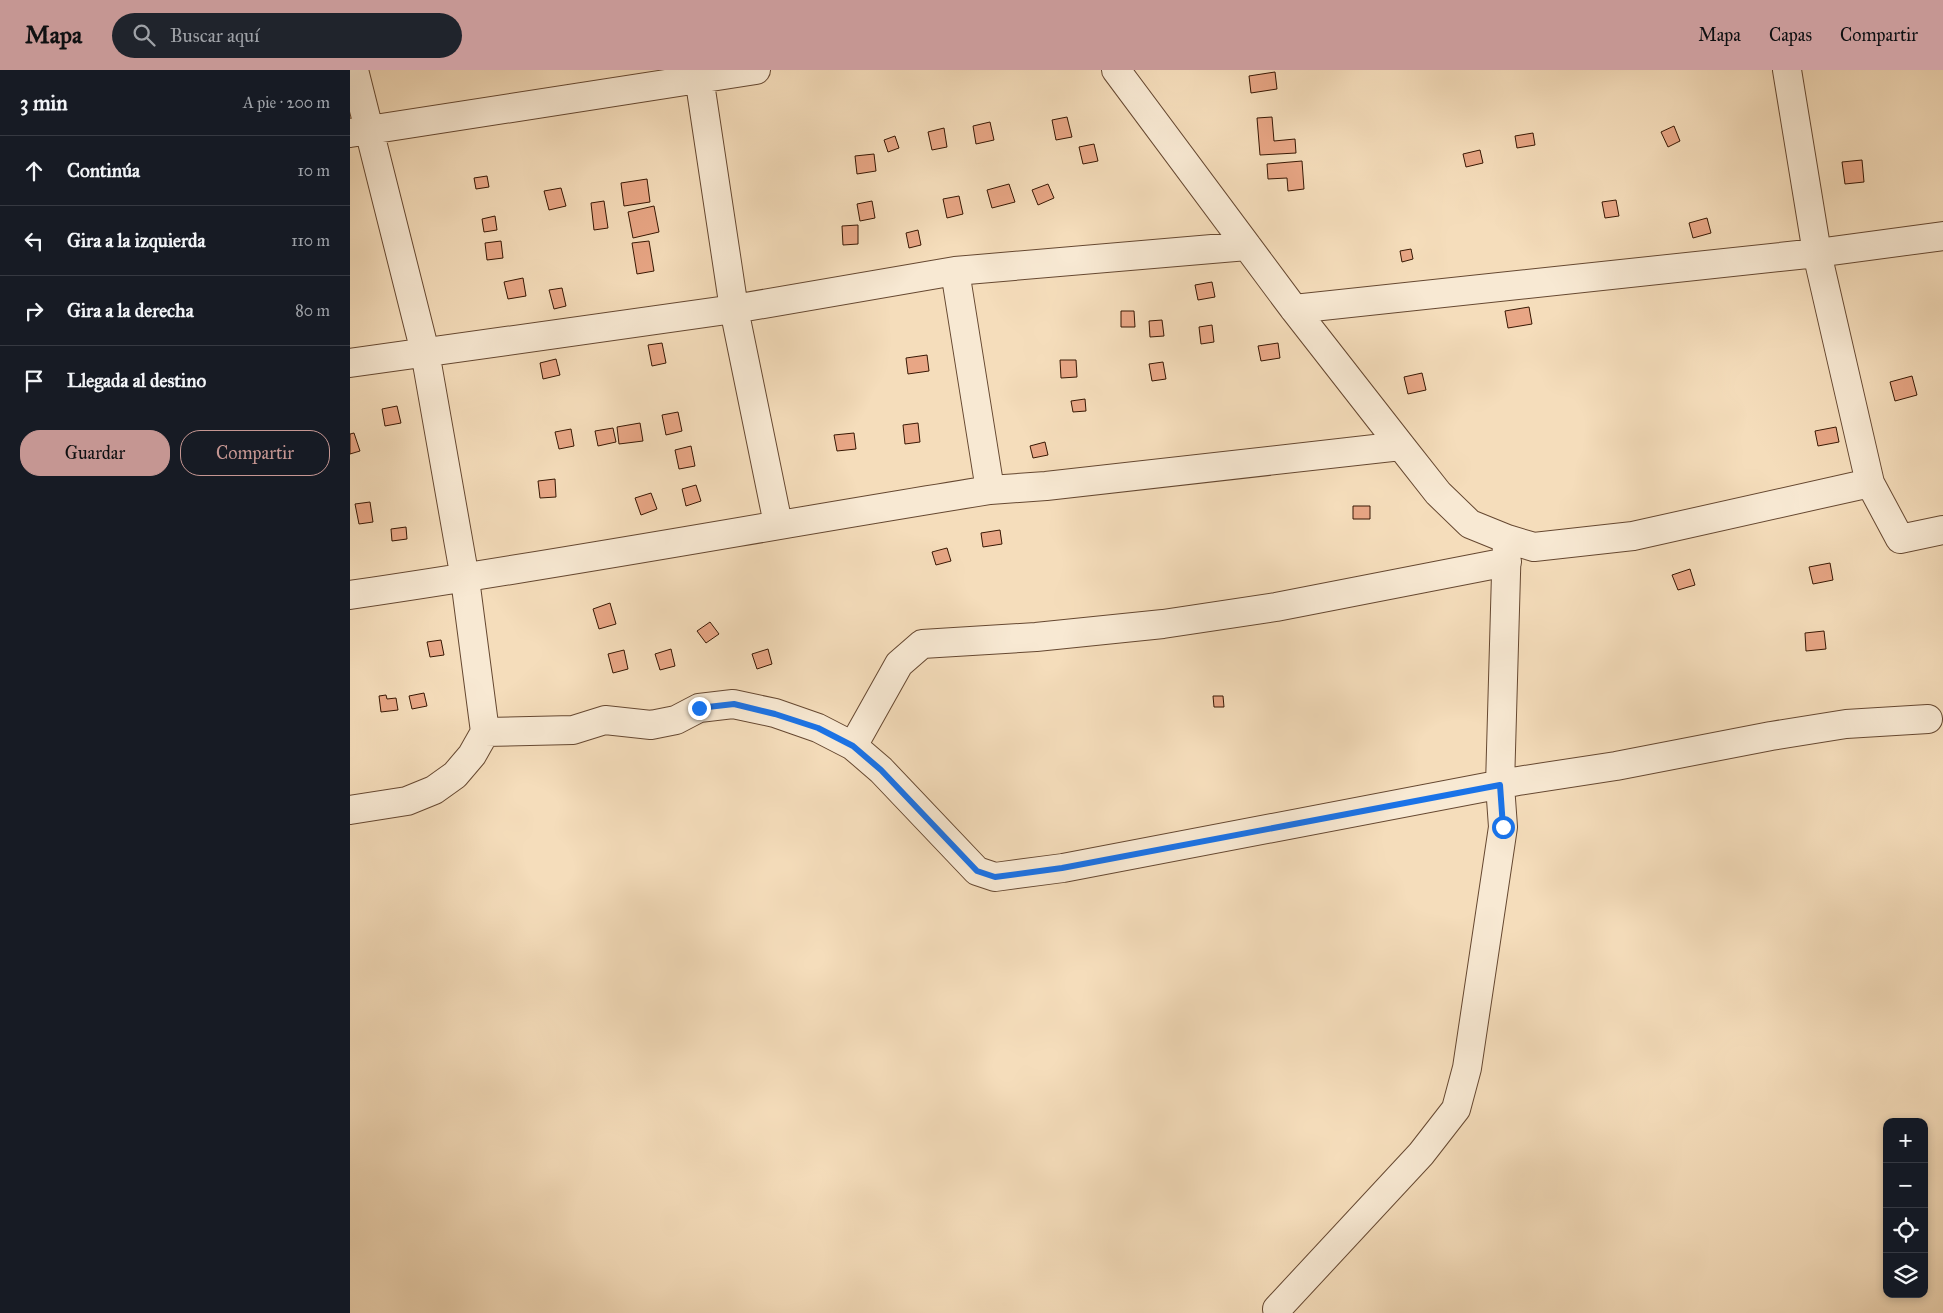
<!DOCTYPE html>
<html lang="es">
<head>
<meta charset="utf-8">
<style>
  body { margin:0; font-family:"IM FELL Great Primer",serif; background:#20242c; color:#f1f3f6 }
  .controls { position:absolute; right:15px; bottom:15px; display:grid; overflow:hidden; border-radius:10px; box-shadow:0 2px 8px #0003 }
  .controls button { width:45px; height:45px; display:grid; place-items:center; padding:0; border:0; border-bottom:1px solid #363941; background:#171b24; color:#f1f3f6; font:25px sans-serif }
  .stop { position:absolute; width:15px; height:15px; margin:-11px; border:4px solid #1a73e8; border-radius:50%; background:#fff }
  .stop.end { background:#1a73e8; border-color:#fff; box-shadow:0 1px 5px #0008 }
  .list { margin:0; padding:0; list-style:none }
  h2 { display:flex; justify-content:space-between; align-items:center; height:65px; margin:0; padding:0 20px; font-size:21px }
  h2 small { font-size:16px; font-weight:400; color:#9ea1a6 }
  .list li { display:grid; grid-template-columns:32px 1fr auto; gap:15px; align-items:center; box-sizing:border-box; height:70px; padding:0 20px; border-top:1px solid #363941 }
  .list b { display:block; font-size:19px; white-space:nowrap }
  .list em { font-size:16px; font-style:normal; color:#9ea1a6 }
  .actions { display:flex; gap:10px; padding:15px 20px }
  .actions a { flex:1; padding:11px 0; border:1px solid #c59692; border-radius:20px; text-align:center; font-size:18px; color:#c59692 }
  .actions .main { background:#c59692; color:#111 }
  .icon { flex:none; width:28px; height:28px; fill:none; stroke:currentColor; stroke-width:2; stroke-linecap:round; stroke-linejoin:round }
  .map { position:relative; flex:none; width:1593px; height:1243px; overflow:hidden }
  header { display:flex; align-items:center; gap:30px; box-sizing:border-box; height:70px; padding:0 25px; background:#c59692; color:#111 }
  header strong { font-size:24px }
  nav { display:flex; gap:28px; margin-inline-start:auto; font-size:18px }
  .search { width:350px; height:45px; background:#20242c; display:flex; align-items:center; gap:12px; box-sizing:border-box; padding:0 18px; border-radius:28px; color:#9ea1a6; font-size:19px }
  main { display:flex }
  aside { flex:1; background:#171b24 }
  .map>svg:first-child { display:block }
</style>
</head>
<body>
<header>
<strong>Mapa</strong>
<div class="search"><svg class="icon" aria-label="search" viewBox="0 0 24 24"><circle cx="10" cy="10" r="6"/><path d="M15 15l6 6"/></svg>Buscar aquí</div>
<nav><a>Mapa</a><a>Capas</a><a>Compartir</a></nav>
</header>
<main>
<aside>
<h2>3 min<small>A pie · 200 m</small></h2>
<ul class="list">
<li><svg class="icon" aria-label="ahead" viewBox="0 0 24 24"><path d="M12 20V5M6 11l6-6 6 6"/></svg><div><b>Continúa</b></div><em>10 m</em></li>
<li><svg class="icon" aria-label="left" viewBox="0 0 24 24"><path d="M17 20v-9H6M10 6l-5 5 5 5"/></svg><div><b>Gira a la izquierda</b></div><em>110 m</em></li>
<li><svg class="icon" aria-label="right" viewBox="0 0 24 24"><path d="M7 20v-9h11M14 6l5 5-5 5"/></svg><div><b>Gira a la derecha</b></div><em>80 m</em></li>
<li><svg class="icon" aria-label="arrive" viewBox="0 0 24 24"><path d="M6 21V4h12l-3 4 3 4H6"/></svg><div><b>Llegada al destino</b></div></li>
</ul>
<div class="actions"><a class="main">Guardar</a><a>Compartir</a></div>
</aside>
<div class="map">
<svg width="1593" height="1243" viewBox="0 0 1593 1243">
  <rect width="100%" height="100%" fill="#f5ddbb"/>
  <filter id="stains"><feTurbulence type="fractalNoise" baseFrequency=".004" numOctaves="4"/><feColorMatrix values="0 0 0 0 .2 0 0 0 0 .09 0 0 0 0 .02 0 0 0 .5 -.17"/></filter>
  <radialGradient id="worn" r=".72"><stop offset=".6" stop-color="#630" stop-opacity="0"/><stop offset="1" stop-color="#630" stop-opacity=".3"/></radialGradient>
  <!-- building -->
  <path fill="#e8a685" stroke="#371703" d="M925 2 927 19 901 23 899 6Z
    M717 47 722 67 706 70 702 50Z
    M922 47 924 71 945 69 946 83 910 85 907 48Z
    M640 52 644 70 626 74 623 56Z
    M1324 56 1330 71 1318 77 1311 62Z
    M594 58 597 77 582 80 578 62Z
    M1183 63 1185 75 1167 78 1165 66Z
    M545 66 549 78 538 82 534 70Z
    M744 74 748 91 733 94 729 77Z
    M1130 80 1133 93 1116 97 1113 84Z
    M524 84 526 101 507 104 505 86Z
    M1512 90 1514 112 1495 114 1492 92Z
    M952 91 954 119 938 121 937 108 918 109 917 94Z
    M137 106 139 117 126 119 124 108Z
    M297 109 300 132 274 136 271 113Z
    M659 114 665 132 642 138 637 120Z
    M698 114 704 128 688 135 682 120Z
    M211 118 216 136 199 140 194 121Z
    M609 126 613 144 597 148 593 129Z
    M1266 130 1269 146 1255 148 1252 132Z
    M254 131 258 158 244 160 241 133Z
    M522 131 525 148 510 151 507 134Z
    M304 136 309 162 283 168 278 142Z
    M145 146 147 160 134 162 132 149Z
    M1357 148 1361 163 1343 168 1339 153Z
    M508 155V174L493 175 492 156Z
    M568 160 571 175 559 178 556 163Z
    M151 171 153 188 137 190 135 173Z
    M299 171 304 201 287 204 282 173Z
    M1061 179 1063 189 1052 192 1050 181Z
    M173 208 176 226 158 229 154 212Z
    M862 212 865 227 848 230 845 215Z
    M212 218 216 236 204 239 199 220Z
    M1179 237 1182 254 1158 258 1155 241Z
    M771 241H784L785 257H771Z
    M812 250 814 266 800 267 799 251Z
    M862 255 864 272 851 274 849 257Z
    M312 273 316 293 302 296 298 275Z
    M928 273 930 288 911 291 908 276Z
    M577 285 579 301 558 304 556 288Z
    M206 289 210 305 193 309 190 293Z
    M710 290H726L727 307 711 308Z
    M813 292 816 309 802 311 799 294Z
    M1072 303 1076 320 1058 324 1054 307Z
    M1562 306 1567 325 1545 331 1540 312Z
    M735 329 736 341 723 342 721 331Z
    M47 336 51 353 35 356 32 339Z
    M328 342 332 361 316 365 312 345Z
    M290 353 293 371 269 374 267 357Z
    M568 353 570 372 555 374 553 355Z
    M1486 357 1489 372 1468 376 1465 361Z
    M263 358 266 372 248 376 245 361Z
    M221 359 224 376 209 379 205 362Z
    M4 363 10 381 0 384V364Z
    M504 363 506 379 487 381 484 365Z
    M695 372 698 385 683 388 680 376Z
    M341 376 345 396 329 399 325 380Z
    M205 409 206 427 190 428 188 411Z
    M346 415 351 431 336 436 332 419Z
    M301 423 307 439 291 445 285 428Z
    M20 432 23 452 9 454 5 434Z
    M1003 436H1020V449H1003Z
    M56 457 57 469 42 471 41 459Z
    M650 460 652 474 633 477 631 463Z
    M597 478 601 491 586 495 582 482Z
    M1480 493 1483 510 1463 514 1459 497Z
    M1340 499 1345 515 1328 520 1322 505Z
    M260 533 266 554 249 559 243 539Z
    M360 552 369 564 356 573 347 561Z
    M1474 561 1476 579 1456 581 1455 563Z
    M91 570 94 585 80 587 77 572Z
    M321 579 325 596 310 600 305 584Z
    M418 579 422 594 407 599 402 584Z
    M274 580 278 599 263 603 258 584Z
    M74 623 77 636 62 639 59 626Z
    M36 625 37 629 46 628 48 640 31 642 29 626Z
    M863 626H873L874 637H864Z"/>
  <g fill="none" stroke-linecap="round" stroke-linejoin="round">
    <!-- minor casing -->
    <g stroke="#664831" stroke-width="30">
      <path id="minor" d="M348 0 384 239 428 454
        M766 0 944 239 1051 376 1088 423 1120 454 1157 469 1184 477 1283 466 1520 413
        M1437 0 1467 183 1520 413 1550 469 1593 460
        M0 63 406 0
        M944 239 1467 183 1593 166
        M0 293 384 239 605 201 897 176
        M640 420 696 416 1051 376
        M0 525C214 494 427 454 640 420L605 201
        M135 662 223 660 255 650 301 655 326 650 349 638 383 634 425 643 468 658 503 676 531 700 627 801 645 807 713 798 1168 711 1266 696 1421 666 1496 654 1578 649
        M503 676 549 594 572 574 686 567 813 554 926 537 1157 492
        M0 740 57 731 84 720 105 705 122 685 135 662 115 509 75 282 4 0
        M927 1239 1071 1084 1106 1039 1117 998 1153 757 1150 715 1157 469"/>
    </g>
    <!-- minor -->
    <use href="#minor" stroke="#f8e9d3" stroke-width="28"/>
  </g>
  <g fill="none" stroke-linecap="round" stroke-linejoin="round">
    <!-- route -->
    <path stroke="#1a73e8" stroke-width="6" d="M349 638 384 634 425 644 468 658 503 676 531 700 627 801 645 807 712 798 1150 715 1153 757"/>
  </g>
  <rect width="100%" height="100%" filter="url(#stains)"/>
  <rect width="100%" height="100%" fill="url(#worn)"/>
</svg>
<div class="controls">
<button>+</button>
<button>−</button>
<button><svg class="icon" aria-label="locate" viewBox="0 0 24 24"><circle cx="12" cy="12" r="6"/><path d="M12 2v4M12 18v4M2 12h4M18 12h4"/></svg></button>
<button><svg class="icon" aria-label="layers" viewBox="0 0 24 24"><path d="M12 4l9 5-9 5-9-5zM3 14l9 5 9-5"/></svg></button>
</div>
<div class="stop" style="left:1153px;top:757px"></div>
<div class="stop end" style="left:349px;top:638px"></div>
</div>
</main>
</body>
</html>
